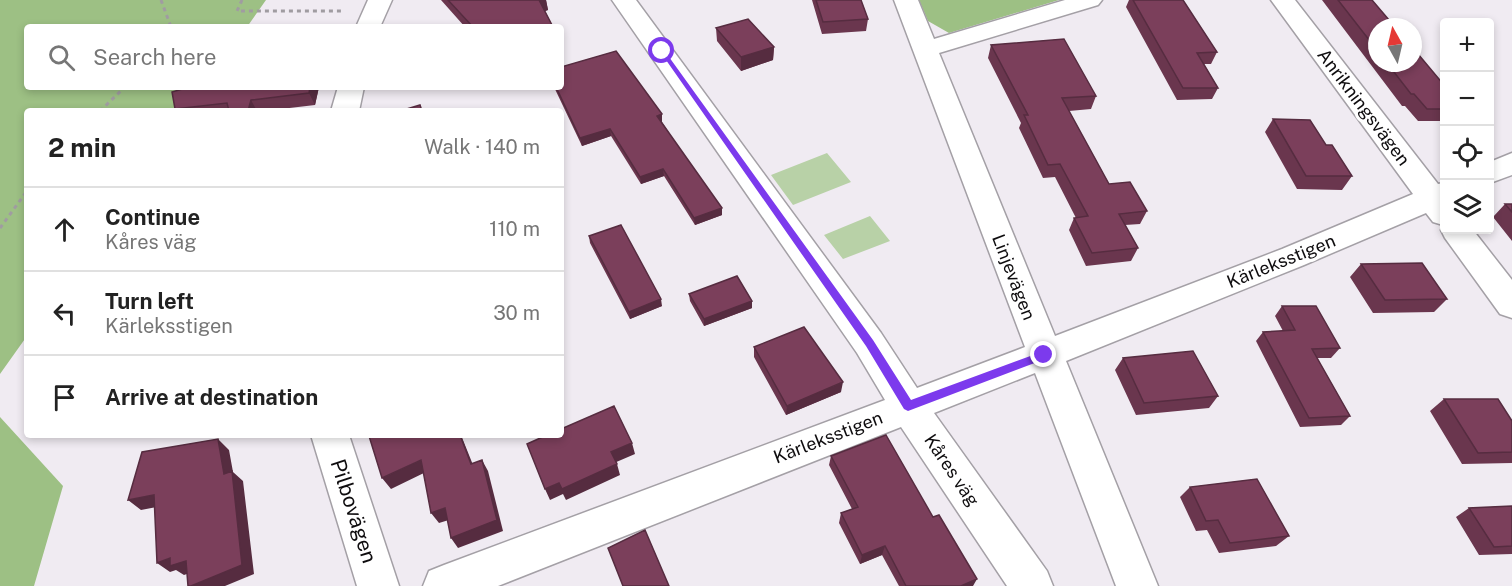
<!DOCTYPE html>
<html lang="en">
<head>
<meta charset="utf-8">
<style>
  body { margin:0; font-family:"Public Sans",sans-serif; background:#f2f2f2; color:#222 }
  .controls { position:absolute; right:18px; top:18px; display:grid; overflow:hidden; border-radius:6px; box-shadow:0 3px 9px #0003 }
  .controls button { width:54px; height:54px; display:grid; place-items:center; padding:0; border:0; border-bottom:2px solid #e0e0e0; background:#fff; color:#222; font:30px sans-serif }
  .compass { position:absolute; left:1368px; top:18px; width:54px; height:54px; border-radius:50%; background:#fff; box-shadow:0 3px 9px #0003; rotate:352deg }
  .stop { position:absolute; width:18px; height:18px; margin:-14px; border:4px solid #7c3aed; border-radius:50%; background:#fff }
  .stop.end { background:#7c3aed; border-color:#fff; box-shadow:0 2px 6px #0008 }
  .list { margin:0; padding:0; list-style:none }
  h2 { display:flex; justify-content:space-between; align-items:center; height:78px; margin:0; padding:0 24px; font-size:26px }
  h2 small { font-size:20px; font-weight:400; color:#767676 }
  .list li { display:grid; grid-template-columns:39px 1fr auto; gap:18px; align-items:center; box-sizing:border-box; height:84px; padding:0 24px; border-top:2px solid #e0e0e0 }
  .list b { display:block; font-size:22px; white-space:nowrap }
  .list p { margin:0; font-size:20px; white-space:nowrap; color:#767676 }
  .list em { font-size:20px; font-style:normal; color:#767676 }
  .icon { flex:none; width:33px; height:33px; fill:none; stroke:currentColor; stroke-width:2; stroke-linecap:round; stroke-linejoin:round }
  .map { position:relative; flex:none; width:1512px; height:586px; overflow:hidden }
  .search { position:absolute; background:#fff; box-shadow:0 3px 9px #0003; left:24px; top:24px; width:540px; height:66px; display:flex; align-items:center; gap:15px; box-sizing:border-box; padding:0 21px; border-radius:6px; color:#767676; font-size:22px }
  .panel { position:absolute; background:#fff; box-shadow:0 3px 9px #0003; left:24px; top:108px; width:540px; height:330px; border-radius:6px }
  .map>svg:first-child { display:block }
</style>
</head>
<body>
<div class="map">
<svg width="1512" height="586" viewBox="0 0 1512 586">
  <rect width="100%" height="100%" fill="#f0ebf2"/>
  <!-- green -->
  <path fill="#b8d1a7" d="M827 153 851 182 793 205 771 175Z
    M870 216 890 241 843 259 824 235Z"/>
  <!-- forest -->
  <path fill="#9dc084" d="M0 0H266L247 27H27V87H204L187 111H27V336L0 374Z
    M919 0H1059L949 33 928 21Z
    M0 417 63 486 34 586H0Z"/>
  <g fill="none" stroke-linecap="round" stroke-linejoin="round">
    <!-- minor casing -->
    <g stroke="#a4a0a6" stroke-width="3">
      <path id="minor" d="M368 0H392L380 27H356Z
        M612 0H636L881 333 917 388 1025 347 894 0H918L934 39 1065 0H1102L1098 5 939 53 1055 336 1282 249 1413 194 1271 0H1295L1438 184 1444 183V230H1473L1512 280V318L1500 314 1445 238 1441 230 1443 225 1433 222 1426 213 1304 265 1066 361 1158 586H1116L1035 373 934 413 1047 571 1053 586H1007L901 427 498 586H423L429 571 444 565 885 400 857 353Z
        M338 87H364L359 111H331Z
        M1512 153V175L1490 183V162Z
        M311 435H349L399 586H357Z"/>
    </g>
    <!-- path -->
    <path stroke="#a09ca1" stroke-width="3" stroke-dasharray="4 4" stroke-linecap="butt" d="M161 0 171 27
      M242 0 237 11H344
      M100 111 125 87
      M0 228 27 191"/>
    <!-- minor -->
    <use href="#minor" fill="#fff" fill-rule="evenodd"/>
  </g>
  <!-- wall -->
  <path fill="#6a364e" d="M441 0H546L548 10 545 11 553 27H465Z
    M812 0H861L868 19 866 31 822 34Z
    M1129 0H1183L1217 52 1211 64H1204L1218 88 1212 99 1177 100 1126 7Z
    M1322 0H1372L1377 27V63H1413L1444 85V121H1418L1405 106H1402Z
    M716 28 774 47 773 60 741 71 717 41Z
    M991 45 1096 96 1091 109 1069 111 1109 184 1147 211 1140 224 1125 225 1138 248 1131 261 1086 266 1069 230 1074 218H1076L1055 177 1043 178 1019 128 1021 123 988 58Z
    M319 87 315 105 264 111H176L175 109Z
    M554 87H561L662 114V122L722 215 695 225 664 176 641 184 611 136 582 146Z
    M1273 119 1326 145 1352 176 1342 190 1297 189 1265 132Z
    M1505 204H1512V241L1493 217Z
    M589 236 662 306 630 319 590 243Z
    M1361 264 1447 299 1434 312 1373 313 1350 277Z
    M689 294 752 301V308L704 326 690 301Z
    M1282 306 1340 348 1331 358H1317L1350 416 1341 425 1300 427 1256 341 1263 332 1283 331 1275 316Z
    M754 347 841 392 786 415 754 357Z
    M1123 358 1218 396 1209 408 1136 415 1115 370Z
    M1444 399 1512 421V463L1462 464 1430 411Z
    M831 456 973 586H899L882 555 860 564 839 523 841 513 852 509 829 465Z
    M1190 487 1289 536 1276 546 1219 553 1207 530 1196 531 1180 497Z
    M1512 506V554L1479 555 1456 517 1469 508Z"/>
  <!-- shaded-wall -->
  <path fill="#562c40" d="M539 0H546L548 10 542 12Z
    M774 47 773 60 741 71V57Z
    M310 87H319L315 105 309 93Z
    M251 100 257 111H248Z
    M662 114V121L658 123 657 116Z
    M610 129 611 136 582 146 580 138Z
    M663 169 664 176 641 184 640 177Z
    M722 208V215L695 225 694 218Z
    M661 299 662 306 630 319 629 312Z
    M752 301V308L704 326V319Z
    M843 382 841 392 786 415 787 406Z
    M460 435H461L477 475 471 464Z
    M218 439 229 450 233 472 243 481 254 574 225 586H191Z
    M632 443 635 454 614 463 611 452Z
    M421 460 428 471 391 489 382 478Z
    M482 460 488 471 503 531 458 548 451 538Z
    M617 464 620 475 566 500 563 494 550 500 545 489 559 483Z
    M154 495 167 505 141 510 128 500Z
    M445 508 452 519 439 523 431 513Z
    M885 546 882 555 860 564 862 555Z
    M170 558 186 561 198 570 184 575 176 570 170 572 157 563Z
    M977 579 973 586H961Z"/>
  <!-- building -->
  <path fill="#7b3f5b" stroke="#562c40" stroke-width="1.5" d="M448 0H539L553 27H473Z
    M816 0H861L868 19 823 22Z
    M1133 0H1183L1217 52 1197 53 1218 88H1183Z
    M1338 0H1372L1395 27H1377V50Z
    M748 19 774 47 741 57 716 28Z
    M1064 39 1096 96 1062 98 1109 184 1130 182 1147 211 1119 214 1138 248 1092 253 1074 218 1088 216 1060 164 1048 165 1024 115H1028L991 45Z
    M1413 48 1444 85V109H1427L1414 94H1411L1387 63H1413Z
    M616 51 662 114 657 116 722 208 694 218 663 169 640 177 610 129 580 138 556 87H561V67Z
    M189 87H310L309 93 251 100 248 111H229L227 103 175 109 172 92Z
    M420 105 422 111H400Z
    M1273 119 1310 120 1326 145H1332L1352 176H1306Z
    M1505 204H1512V212Z
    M621 225 661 299 629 312 589 236Z
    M1422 263 1447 299 1385 300 1361 264Z
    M737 276 752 301 704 319 689 294Z
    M1282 306H1316L1340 348 1312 349 1350 416 1309 418 1263 332 1295 330Z
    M804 327 843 382 787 406 754 347Z
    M1193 351 1218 396 1144 403 1123 358Z
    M1444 399H1498L1512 421V452L1478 453Z
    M614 406 632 443 611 452 617 464 562 489 559 483 545 489 527 444 547 435H561V429Z
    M372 435H460L471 464 482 460 497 520 451 538 445 508 431 513 421 460 382 478 369 436Z
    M886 435 933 517 939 515 977 579 961 586H906L885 546 862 555 841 513 858 507 831 456Z
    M218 439 224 474 232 471 242 565 191 586H188L186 561 170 566V558L157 563 154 495 128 500 142 452Z
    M1257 479 1289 536 1230 543 1218 520 1206 521 1190 487Z
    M1512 506V546L1494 547 1469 508Z
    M645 530 669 586H623L608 548Z"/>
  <!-- route -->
  <path fill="#7c3aed" d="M659 50H664L873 340 911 400 1044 351 1048 352V358L908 411 904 409 866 346Z"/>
  <g text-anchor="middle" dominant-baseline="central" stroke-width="6" stroke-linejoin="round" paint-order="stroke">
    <!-- street labels -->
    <g font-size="18" fill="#0e0c0e" stroke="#fff">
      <text transform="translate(1364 107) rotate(53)">Anrikningsvägen</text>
      <text transform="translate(1281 261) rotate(-22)">Kärleksstigen</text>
      <text transform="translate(1014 277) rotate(69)">Linjevägen</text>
      <text transform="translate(828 437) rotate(-21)">Kärleksstigen</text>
      <text transform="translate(952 470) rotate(56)">Kåres väg</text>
    </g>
    <!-- near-street labels -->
    <g font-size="21" fill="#0e0c0e" stroke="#fff">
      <text transform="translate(354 511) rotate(72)">Pilbovägen</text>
    </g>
  </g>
</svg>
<div class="controls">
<button>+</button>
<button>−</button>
<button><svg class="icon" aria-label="locate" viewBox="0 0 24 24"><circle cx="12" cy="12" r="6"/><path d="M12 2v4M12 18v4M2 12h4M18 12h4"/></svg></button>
<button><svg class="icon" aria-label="layers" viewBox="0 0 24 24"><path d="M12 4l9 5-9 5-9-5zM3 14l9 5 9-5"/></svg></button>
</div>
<svg class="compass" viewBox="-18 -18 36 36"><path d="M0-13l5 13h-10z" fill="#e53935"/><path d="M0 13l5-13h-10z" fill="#767676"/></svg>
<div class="stop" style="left:662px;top:51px"></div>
<div class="stop end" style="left:1044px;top:355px"></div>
<div class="search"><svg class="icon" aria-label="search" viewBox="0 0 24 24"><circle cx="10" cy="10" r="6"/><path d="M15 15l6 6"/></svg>Search here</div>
<section class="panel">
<h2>2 min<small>Walk · 140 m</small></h2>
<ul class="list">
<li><svg class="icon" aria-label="ahead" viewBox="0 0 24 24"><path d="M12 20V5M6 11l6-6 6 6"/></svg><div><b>Continue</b><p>Kåres väg</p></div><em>110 m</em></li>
<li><svg class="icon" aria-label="left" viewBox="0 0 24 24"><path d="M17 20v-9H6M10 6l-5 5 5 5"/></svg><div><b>Turn left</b><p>Kärleksstigen</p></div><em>30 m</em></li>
<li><svg class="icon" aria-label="arrive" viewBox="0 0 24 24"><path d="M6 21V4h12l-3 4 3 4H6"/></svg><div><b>Arrive at destination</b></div></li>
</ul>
</section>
</div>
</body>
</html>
